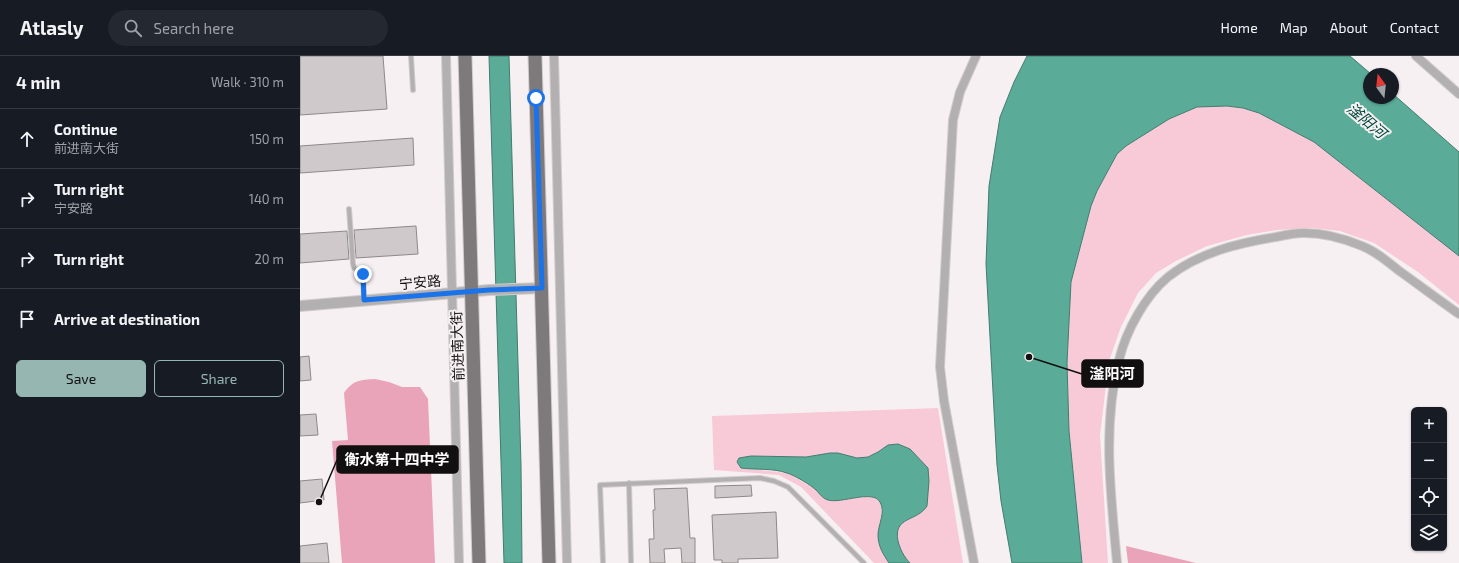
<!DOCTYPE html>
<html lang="en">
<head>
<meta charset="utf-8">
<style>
  body { margin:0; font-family:"Exo 2","Noto Sans SC",sans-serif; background:#242831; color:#f1f3f6 }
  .controls { position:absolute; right:12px; bottom:12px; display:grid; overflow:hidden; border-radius:6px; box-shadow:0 1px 3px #0004 }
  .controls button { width:36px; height:36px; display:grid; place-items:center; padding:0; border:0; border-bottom:1px solid #363941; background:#171b24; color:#f1f3f6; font:20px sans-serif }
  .compass { position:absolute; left:1063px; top:12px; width:36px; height:36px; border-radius:50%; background:#171b24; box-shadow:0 1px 3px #0004; rotate:345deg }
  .stop { position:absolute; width:12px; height:12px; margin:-9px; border:3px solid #1a73e8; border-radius:50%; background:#fff }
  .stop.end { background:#1a73e8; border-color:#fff; box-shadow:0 1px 4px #0008 }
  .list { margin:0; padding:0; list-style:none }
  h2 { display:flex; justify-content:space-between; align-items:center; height:52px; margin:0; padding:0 16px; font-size:17px }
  h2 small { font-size:13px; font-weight:400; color:#9ea1a6 }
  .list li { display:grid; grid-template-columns:26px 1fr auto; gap:12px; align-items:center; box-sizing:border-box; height:60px; padding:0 16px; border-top:1px solid #363941 }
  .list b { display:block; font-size:15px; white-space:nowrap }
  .list p { margin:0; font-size:13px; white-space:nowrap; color:#9ea1a6 }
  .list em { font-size:13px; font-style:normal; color:#9ea1a6 }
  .actions { display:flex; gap:8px; padding:12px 16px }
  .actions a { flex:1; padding:9px 0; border:1px solid #96b6b1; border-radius:6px; text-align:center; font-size:14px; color:#96b6b1 }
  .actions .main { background:#96b6b1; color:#111 }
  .icon { flex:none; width:22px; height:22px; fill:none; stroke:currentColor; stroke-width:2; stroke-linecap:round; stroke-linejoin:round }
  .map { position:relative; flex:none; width:1159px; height:507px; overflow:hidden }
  header { display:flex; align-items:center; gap:24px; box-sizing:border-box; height:56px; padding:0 20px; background:#171b24; border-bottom:1px solid #363941 }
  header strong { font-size:19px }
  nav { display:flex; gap:22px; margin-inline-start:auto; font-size:14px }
  .search { width:280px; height:36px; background:#242831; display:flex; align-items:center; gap:10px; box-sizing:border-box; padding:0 14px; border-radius:22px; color:#9ea1a6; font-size:15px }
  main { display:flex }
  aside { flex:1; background:#171b24 }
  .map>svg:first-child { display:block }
</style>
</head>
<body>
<header>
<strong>Atlasly</strong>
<div class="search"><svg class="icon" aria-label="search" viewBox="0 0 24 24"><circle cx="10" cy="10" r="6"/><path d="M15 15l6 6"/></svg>Search here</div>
<nav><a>Home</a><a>Map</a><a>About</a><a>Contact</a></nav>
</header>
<main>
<aside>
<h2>4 min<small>Walk · 310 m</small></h2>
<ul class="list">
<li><svg class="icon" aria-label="ahead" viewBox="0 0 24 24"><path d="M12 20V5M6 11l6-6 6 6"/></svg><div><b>Continue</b><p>前进南大街</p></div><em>150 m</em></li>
<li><svg class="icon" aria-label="right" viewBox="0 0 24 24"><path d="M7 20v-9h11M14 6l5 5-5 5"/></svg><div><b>Turn right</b><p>宁安路</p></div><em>140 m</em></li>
<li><svg class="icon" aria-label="right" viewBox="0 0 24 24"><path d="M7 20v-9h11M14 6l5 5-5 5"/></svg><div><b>Turn right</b></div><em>20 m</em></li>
<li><svg class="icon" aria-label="arrive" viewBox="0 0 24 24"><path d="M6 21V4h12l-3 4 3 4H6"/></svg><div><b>Arrive at destination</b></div></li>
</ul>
<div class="actions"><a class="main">Save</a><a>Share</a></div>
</aside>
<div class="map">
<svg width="1159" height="507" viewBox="0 0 1159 507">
  <rect width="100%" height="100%" fill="#f7f0f2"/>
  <!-- green -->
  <path fill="#f8cad7" d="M910 50H927L943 52 959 57 1014 86 1159 200V249L1118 216 1074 187 1040 175 1012 172 977 174 947 179 907 190 876 205 856 217 838 237 821 271 809 305 800 379 808 507H782L769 375 767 307 771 226 791 150 797 135 817 98 826 90 869 63 897 51Z
    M638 352 663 507H610C601 498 590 477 602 467 608 461 618 458 625 454L583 392 578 396 568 401 557 402 538 397H530L506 401 437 406 441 412 488 417 515 433 522 440 560 442 570 440 577 441 581 447 582 497 589 507H574L501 431 479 419 414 414 412 360Z"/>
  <!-- forest -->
  <path fill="#e9a4b9" d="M75 323 89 326 102 331H120L128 343 135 507H42L32 385 48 384 44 337C53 324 60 324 75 323Z
    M826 490 896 507H828Z"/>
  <!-- water -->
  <path fill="#5aab98" stroke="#447c6f" d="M189 0H209L221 409 222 507H204Z
    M727 0H1050L1071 18H1069V42H1093V38L1159 96V200L1014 86 959 57 943 52 927 50 897 51 869 63 826 90 817 98 797 135 791 150 771 226 767 307 769 375 782 507H712L701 445 697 409 686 208 689 130 700 61 714 26Z
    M598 388 610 393 628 412 629 425 627 450C617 466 593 460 598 485 600 493 604 501 610 507H589C583 498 578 490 578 479 578 469 586 456 580 446 573 433 541 448 528 444 522 442 520 438 516 434 511 429 494 419 487 417 473 412 456 414 441 412L437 406 439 402 451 400 506 401 530 397H538L557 402 568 401 578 396 588 389Z"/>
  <!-- building -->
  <path fill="#d0c9cb" stroke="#8e8889" d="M0 0H83L87 53 0 59Z
    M113 82 114 109 0 117V90Z
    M116 170 118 198 56 202 54 174Z
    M47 175 49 203 0 207V178Z
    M9 300 11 324 0 325V301Z
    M16 358 18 379 0 380V359Z
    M22 423 24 444 0 447V425Z
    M451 429 452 440 415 442V430Z
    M387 432 390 482H395V507H382L381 492 364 493 365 507H350L349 483H354L353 454H355L354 433Z
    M476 456 478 502 438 503V507H422V504H414L412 459Z
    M27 487 29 507H0V490Z"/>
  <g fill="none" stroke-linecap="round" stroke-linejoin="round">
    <!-- service casing -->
    <g stroke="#d2ccce" stroke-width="6">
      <path id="service" d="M111 0 113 34
        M49 153 53 208 54 212 63 218 64 244
        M329 427 331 507
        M303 507 300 429 460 422 474 425 488 431 564 507"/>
    </g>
    <!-- minor casing -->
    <g stroke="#d2ccce" stroke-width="10">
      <path id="minor" d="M146 0 159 507
        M254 0 267 507
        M1116 0 1159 38
        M674 507 644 345 640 311 653 64 660 36 676 0
        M817 507C811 440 802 370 819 304 826 275 845 240 868 221 898 197 938 187 976 181 985 179 995 177 1004 177 1023 177 1043 182 1062 190 1075 195 1087 205 1098 214 1119 229 1139 244 1159 258"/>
    </g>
    <!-- tertiary casing -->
    <g stroke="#d2ccce" stroke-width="12">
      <path id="tertiary" d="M0 250 189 234 242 232"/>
    </g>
    <!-- primary casing -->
    <g stroke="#d2ccce" stroke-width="15">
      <path id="primary" d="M165 0 179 507
        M235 0 249 507"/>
    </g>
    <!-- service -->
    <use href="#service" stroke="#b3b0b1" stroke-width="4"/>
    <!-- minor -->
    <use href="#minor" stroke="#b3b0b1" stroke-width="8"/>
    <!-- tertiary -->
    <use href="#tertiary" stroke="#b3b0b1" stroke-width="10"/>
    <!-- primary -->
    <use href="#primary" stroke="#7e797a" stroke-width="13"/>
  </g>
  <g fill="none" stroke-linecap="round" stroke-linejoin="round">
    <!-- route -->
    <path stroke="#1a73e8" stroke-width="5" d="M63 218 64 244 189 234 242 232 236 42"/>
  </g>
  <g text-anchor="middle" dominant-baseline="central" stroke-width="4" stroke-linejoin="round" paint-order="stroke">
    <!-- street labels -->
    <g font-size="14" fill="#120f10" stroke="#f7f0f2">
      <text transform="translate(120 226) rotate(-5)">宁安路</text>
      <text transform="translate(157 290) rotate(-92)">前进南大街</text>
    </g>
    <!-- water labels -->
    <g font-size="15" font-style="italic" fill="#004a3d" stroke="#f7f0f2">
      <text transform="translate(1067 64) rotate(40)">滏阳河</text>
    </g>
  </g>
  <!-- callouts -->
  <path fill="none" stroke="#120f10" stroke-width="1.5" d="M729 301L782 318M19 446L37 404"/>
  <g fill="#120f10" stroke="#f7f0f2" stroke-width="1.5">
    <circle cx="729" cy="301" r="4"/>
    <circle cx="19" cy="446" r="4"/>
  </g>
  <g fill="#120f10" stroke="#120f10" stroke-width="1.5">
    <rect x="782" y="304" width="61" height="27" rx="4"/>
    <rect x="37" y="390" width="121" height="27" rx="4"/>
  </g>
  <g font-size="15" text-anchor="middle" font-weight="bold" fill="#fff">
    <text x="812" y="323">滏阳河</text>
    <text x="97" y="409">衡水第十四中学</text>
  </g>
</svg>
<div class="controls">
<button>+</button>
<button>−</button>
<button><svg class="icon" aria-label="locate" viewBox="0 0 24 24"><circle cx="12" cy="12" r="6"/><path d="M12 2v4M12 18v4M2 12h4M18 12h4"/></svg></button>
<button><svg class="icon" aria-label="layers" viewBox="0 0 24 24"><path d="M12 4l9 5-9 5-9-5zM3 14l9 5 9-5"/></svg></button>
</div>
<svg class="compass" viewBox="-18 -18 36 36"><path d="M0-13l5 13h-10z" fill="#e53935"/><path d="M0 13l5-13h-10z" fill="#9ea1a6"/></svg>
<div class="stop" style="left:236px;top:42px"></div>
<div class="stop end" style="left:63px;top:218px"></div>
</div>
</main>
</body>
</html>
